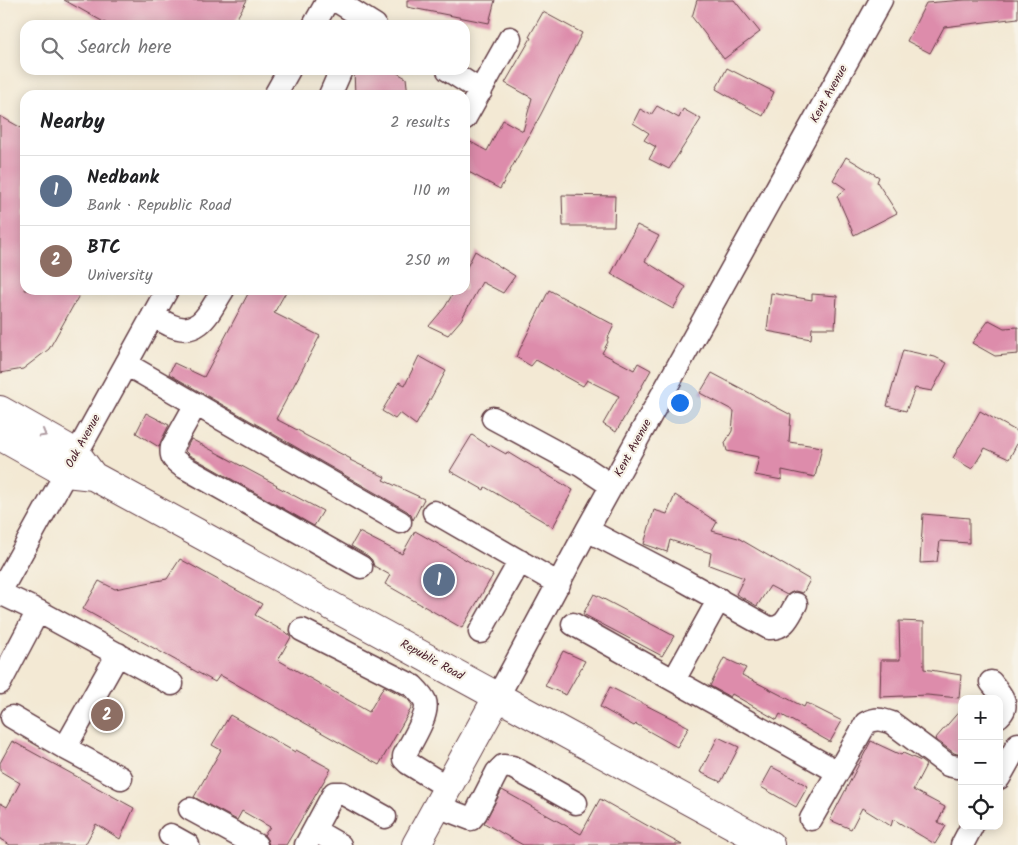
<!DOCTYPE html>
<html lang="en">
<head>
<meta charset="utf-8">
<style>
  body { margin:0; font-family:Kalam,sans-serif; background:#f6f6f6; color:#202124 }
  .controls { position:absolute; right:15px; bottom:15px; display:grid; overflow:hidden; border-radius:10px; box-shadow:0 2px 12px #0003 }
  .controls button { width:45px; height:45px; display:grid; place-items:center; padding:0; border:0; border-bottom:1px solid #e0e0e0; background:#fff; color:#202124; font:25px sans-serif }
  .you { position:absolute; left:679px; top:402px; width:18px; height:18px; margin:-12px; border:4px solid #fff; border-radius:50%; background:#1a73e8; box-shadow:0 0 0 8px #1a73e833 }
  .badge { display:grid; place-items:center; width:32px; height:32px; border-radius:50%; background:#c8321e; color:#fff; font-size:16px; font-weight:700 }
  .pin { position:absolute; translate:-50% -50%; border:2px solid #fff; box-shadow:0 1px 5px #0006 }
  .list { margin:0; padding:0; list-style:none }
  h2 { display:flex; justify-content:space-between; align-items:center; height:65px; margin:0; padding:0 20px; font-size:21px }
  h2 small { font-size:16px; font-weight:400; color:#757577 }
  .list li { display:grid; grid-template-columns:32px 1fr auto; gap:15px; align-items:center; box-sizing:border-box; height:70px; padding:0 20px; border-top:1px solid #e0e0e0 }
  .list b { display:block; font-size:19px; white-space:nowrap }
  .list p { margin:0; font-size:16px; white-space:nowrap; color:#757577 }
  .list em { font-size:16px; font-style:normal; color:#757577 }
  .icon { flex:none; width:28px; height:28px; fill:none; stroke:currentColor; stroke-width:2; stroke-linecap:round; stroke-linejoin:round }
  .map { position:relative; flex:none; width:1018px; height:845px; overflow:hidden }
  .search { position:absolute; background:#fff; box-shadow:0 2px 12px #0003; left:20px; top:20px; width:450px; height:55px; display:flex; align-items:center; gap:12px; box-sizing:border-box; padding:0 18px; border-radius:15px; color:#757577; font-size:19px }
  .panel { position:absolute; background:#fff; box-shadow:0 2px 12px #0003; left:20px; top:90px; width:450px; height:205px; border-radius:15px }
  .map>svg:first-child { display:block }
</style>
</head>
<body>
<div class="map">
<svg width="1018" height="845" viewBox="0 0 1018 845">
  <rect width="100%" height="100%" fill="#f7f3e8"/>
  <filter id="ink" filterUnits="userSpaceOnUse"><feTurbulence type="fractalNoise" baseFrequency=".02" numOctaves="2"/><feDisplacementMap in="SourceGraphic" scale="10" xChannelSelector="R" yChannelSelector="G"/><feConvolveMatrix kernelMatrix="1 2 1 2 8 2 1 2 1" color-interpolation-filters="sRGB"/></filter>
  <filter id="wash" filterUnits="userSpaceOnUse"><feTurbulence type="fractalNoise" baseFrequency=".0096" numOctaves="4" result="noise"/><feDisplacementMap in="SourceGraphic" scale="20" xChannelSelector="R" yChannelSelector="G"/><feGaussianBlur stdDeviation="1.12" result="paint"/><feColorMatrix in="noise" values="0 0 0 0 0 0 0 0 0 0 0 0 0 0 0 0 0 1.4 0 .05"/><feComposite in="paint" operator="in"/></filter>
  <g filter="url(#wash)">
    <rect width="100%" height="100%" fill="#f3e9d4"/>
    <g id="blocks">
      <!-- building -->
      <path fill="#dd8cab" d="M64 0H247L233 25H109Z
        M407 0H495L489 23 407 7Z
        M697 0H734L760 32 724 59 692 17Z
        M964 0H1018V18L944 27 930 53 907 41 926 3Z
        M543 12 582 33 541 114 500 189 465 170V139L487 151 503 120 523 131 532 98 505 83 531 38 529 37Z
        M727 68 774 92 763 116 716 89Z
        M354 70H392L406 78 408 95H355Z
        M657 106 679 118 683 109 701 119 669 169 649 159 656 147 644 140 649 133 633 123 640 109 651 115Z
        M0 116 25 130V290H82L49 349 23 369 0 373Z
        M846 157 879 177 877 182 897 213 854 235 837 196 846 189 833 180Z
        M562 195 615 196 614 226H563Z
        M637 225 659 236 645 261 686 287 673 309 611 274Z
        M475 251 515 276 503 293 482 282 461 320 448 335 429 326 445 307 455 290H465V271Z
        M250 290H287L274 313 320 336 276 419 303 433V434L351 459 350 460 385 477 383 480 424 499 413 520 411 515 407 511 169 374 174 363 204 377Z
        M549 290 614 325 607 340 608 342 602 353 634 370 638 363 651 370 616 432 603 424 619 396 587 380 583 386 536 360 531 366 516 357Z
        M771 293 812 300V294L837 296 835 328H812L811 339 767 331Z
        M989 320 1004 328 1018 327V354L995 356 972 343Z
        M903 350 935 357 947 363 932 391 915 388 906 411 887 406Z
        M419 356 446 371 416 425 400 413 395 419 382 411 399 382 405 385Z
        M712 373 791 415 789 442 822 447 815 477 782 470V480L755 475 759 457 727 451 725 443 732 431 734 411 700 393Z
        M980 411 1018 432V442L1009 459 985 448 972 469 953 458Z
        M146 413 169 425 161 441 159 447 136 433Z
        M472 435 489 446 490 445 506 454 507 452 525 463V462L573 490 553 527 485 487 484 490 450 471Z
        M191 439 277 485 276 486 323 511 314 526 189 455 185 451Z
        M675 495 717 522 712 531 738 538 810 580 803 593 795 591 790 593 787 595 770 586 757 606 736 594 744 578 709 565 711 553 670 540 667 552 644 544 654 510 667 514Z
        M923 514 969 518V543L940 541 937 562 920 563Z
        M415 531 493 575 462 628 385 584 390 575 374 566 372 560 368 556 351 546 359 532 402 554Z
        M180 559 262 604 255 615 290 635 291 637 278 660 369 712 384 686 407 698 412 705V707L379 765 220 675 215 682 83 609 99 581 115 589 167 579Z
        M594 594 674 636 662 656 583 614Z
        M899 621 924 622V669L961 675 959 698 927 695 880 697 881 660H900Z
        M563 651 585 661 566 695 545 686Z
        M724 658 746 668 742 675 804 707 806 703 842 721 830 742 780 714 777 720 732 694 730 697 710 686Z
        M610 687 689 727 677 747 636 724 634 726 600 707Z
        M962 708V753L957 754 954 753 935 739Z
        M230 715 295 752 296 750 331 769 286 845H269L267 839 264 835 270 827 242 811 237 820 194 797 221 750 212 745Z
        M718 737 739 747 721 782 700 772Z
        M12 741 134 808 120 839 96 824 85 845H10L0 839V803L7 807 20 783 0 771V763Z
        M871 741 901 755 903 753 921 761 926 765 913 790 945 807 938 822 946 826 935 844 893 819 891 826 862 808 851 829 830 820Z
        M772 767 808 786 796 807 761 787Z
        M502 790 581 834 600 799 682 845H523L484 823Z"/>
    </g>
  </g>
  <g filter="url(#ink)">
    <use href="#blocks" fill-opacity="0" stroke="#633d44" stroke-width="1"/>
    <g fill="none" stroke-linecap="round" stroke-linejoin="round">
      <!-- minor casing -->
      <g stroke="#633d44" stroke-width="25">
        <path id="minor" d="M335 0 375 25
          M314 25 328 0
          M448 70 481 91
          M275 95 289 70
          M330 95 341 70
          M465 118 510 38
          M153 315C158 319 164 322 170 325 200 339 210 310 223 290
          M126 364 400 522
          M196 404 172 447C170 457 174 460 182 466L361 567
          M493 418 582 466 612 486
          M434 512 559 584
          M587 530 683 580 769 628C785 629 789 616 796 604
          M0 592 167 290
          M0 593 38 611 172 684
          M573 624 838 772
          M302 630 413 686C417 690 423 696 425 701 430 714 410 744 404 756V759L408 763 447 787
          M480 632 520 561
          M674 680 719 599
          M991 682C996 689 1007 700 1004 709 1003 712 1001 714 999 716
          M0 683 38 611
          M498 696 587 530 881 0
          M12 717 65 748 118 654
          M65 748 121 778
          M999 778 1018 744
          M437 806 471 819 476 813 497 772 503 766 512 767 576 803
          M190 809 256 845
          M811 819 866 723C877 718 881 719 892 723L948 765 957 767 962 766
          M314 830 340 845
          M170 835 188 845
          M306 845 334 793H342L385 817
          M962 845 972 826"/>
      </g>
      <!-- major casing -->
      <g stroke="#633d44" stroke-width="30">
        <path id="major" d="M0 410 76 453 93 476
          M0 436 66 473 93 476 770 845
          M416 845 498 696"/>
      </g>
      <!-- minor -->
      <use href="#minor" stroke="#fff" stroke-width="22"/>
      <!-- major -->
      <use href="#major" stroke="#fff" stroke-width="28"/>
    </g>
    <!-- one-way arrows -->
    <defs><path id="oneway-chevron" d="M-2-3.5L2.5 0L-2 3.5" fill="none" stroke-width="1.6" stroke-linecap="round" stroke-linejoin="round" transform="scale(1.25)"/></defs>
    <use stroke="#ae9aa0" href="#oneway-chevron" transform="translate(43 434) rotate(29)"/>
  </g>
  <g text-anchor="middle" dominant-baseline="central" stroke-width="4.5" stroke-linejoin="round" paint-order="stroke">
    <!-- street labels -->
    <g font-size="12" fill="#4a1f2b" stroke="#f7f3e8">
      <text transform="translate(829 94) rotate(-61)">Kent Avenue</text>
      <text transform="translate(83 441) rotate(-61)">Oak Avenue</text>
      <text transform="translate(633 448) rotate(-61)">Kent Avenue</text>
      <text transform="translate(432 660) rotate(29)">Republic Road</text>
    </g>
  </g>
</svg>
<div class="controls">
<button>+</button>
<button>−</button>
<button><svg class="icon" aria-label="locate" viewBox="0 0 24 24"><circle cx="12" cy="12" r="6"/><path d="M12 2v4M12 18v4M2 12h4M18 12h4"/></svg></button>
</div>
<div class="you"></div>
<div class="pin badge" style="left:439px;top:580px;background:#5c6f8a">1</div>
<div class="pin badge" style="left:107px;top:715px;background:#8d6e63">2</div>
<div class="search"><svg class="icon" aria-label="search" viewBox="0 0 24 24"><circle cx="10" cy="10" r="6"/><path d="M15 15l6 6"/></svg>Search here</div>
<section class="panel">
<h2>Nearby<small>2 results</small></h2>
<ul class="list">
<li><span class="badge" style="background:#5c6f8a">1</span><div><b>Nedbank</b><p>Bank · Republic Road</p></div><em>110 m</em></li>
<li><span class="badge" style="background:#8d6e63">2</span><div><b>BTC</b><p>University</p></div><em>250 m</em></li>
</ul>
</section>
</div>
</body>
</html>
